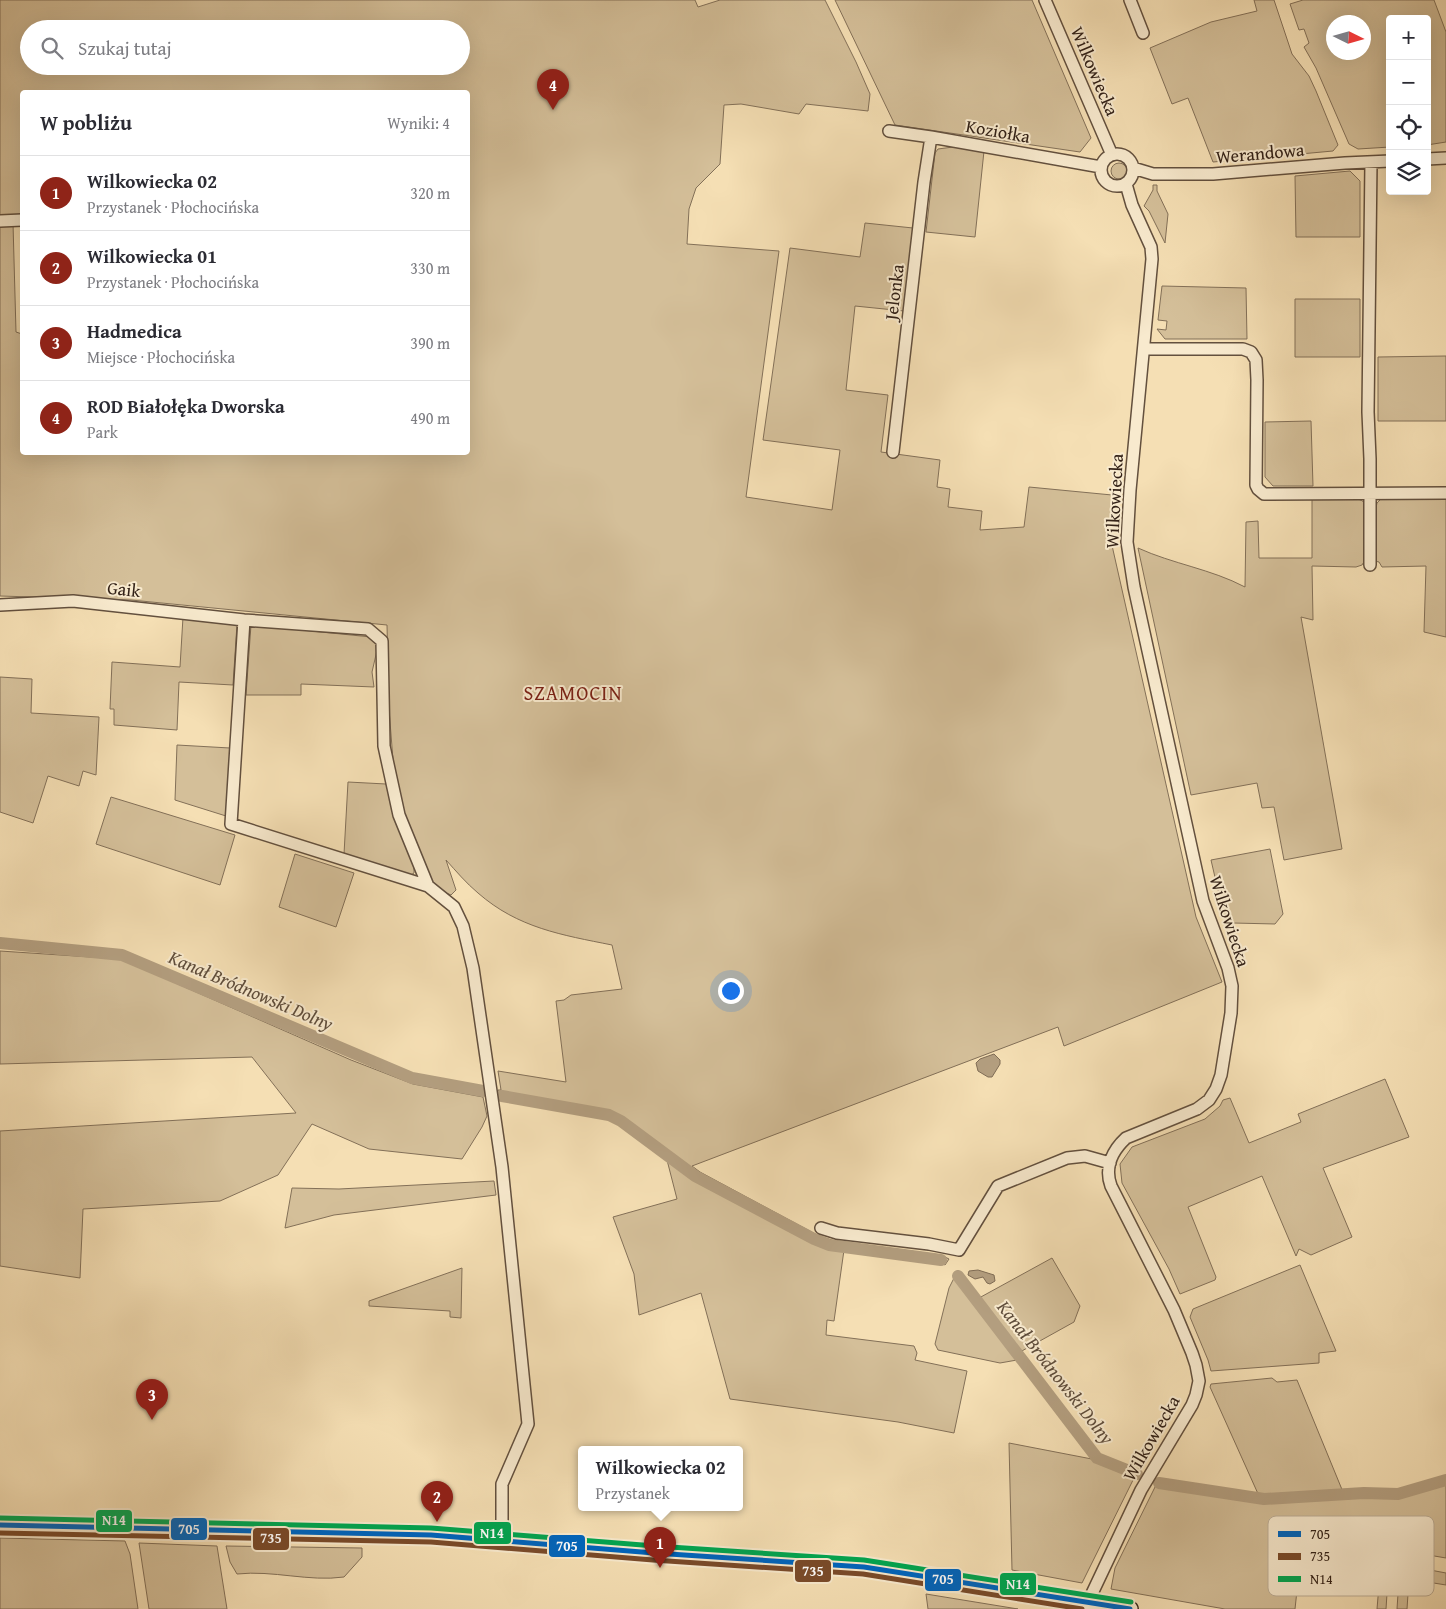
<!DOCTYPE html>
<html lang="pl">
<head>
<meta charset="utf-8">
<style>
  body { margin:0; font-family:"Gentium Book Plus",serif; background:#f7f7f7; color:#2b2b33 }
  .controls { position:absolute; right:15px; top:15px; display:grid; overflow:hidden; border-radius:5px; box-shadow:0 5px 20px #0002 }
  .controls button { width:45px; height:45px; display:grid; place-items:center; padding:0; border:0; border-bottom:1px solid #e1e1e2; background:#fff; color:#2b2b33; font:25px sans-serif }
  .compass { position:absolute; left:1326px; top:15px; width:45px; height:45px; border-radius:50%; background:#fff; box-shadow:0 5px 20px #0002; rotate:95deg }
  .you { position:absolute; left:730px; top:990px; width:18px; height:18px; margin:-12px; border:4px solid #fff; border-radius:50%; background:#1a73e8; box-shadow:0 0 0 8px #1a73e833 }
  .badge { display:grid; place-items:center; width:32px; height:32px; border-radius:50%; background:#8f2418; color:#fff; font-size:16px; font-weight:700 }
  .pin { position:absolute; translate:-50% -41px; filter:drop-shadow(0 1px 2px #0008) }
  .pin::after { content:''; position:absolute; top:26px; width:18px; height:15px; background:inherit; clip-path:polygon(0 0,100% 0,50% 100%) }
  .popup { position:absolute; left:578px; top:1446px; width:165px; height:65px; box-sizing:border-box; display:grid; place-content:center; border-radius:5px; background:#fff; filter:drop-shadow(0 1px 4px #0005); font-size:16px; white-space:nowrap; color:#7c7c81 }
  .popup b { font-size:19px; color:#2b2b33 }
  .popup::after { content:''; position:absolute; left:50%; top:100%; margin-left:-10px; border:10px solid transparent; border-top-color:#fff }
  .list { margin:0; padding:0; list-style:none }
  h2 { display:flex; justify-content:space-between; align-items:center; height:65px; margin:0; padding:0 20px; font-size:21px }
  h2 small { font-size:16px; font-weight:400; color:#7c7c81 }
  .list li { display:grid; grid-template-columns:32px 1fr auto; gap:15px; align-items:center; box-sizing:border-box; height:75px; padding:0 20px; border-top:1px solid #e1e1e2 }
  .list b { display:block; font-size:19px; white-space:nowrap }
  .list p { margin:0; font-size:16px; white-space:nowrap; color:#7c7c81 }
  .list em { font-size:16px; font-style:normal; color:#7c7c81 }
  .icon { flex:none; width:28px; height:28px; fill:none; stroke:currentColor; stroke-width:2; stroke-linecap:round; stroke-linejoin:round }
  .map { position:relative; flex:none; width:1446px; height:1609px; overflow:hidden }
  .search { position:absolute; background:#fff; box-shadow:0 5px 20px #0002; left:20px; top:20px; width:450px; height:55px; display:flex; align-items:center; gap:12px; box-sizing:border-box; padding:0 18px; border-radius:28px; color:#7c7c81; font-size:19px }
  .panel { position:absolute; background:#fff; box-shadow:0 5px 20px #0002; left:20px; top:90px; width:450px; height:365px; border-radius:5px }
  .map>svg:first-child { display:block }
</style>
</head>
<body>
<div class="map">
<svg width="1446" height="1609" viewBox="0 0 1446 1609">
  <rect width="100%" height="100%" fill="#f5dfb4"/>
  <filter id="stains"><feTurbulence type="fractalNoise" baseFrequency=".004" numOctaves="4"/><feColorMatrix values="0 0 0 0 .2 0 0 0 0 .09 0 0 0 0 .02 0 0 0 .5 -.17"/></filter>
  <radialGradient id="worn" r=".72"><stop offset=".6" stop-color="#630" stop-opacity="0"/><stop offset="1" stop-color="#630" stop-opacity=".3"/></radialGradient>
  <!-- green -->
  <path fill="#d4bf99" stroke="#837058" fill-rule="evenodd" d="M0 0H695L698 7 720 0H825L856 62 870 94 868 111 806 104 799 114 741 104 724 105 720 164 696 188 689 209 687 244 779 251 746 497 832 510 840 450 763 440 790 248 860 257 865 223 913 228 904 311 855 306 846 390 888 395 881 452 940 460 937 487 950 489 948 507 982 511 980 530 1024 527 1029 487 1112 495 1111 541 1196 917 1222 982 1064 1046 1058 1027 692 1166 700 1172 819 1236 835 1241 941 1255 949 1259 945 1265 940 1262 844 1250 834 1321 827 1320 826 1335 914 1346 917 1353 915 1360 967 1371 954 1433 898 1422 730 1399 701 1293 639 1315 634 1274 613 1217 677 1199 667 1160 610 1119 499 1100 498 1090H501L498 1071 566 1082 556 1001 564 1000 571 995 622 989 612 945C562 935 518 928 478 893 466 883 456 871 446 860L456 890 451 895 431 886 407 825 393 760 389 709 387 625 131 600 0 596V223H13L16 332 22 334V452H468V92H22V218H0ZM29 29H461V66H29Z
    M835 0H1032L1091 138 1080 152 895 125Z
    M1254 0H1274L1292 54 1309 76 1316 91 1338 145 1333 151 1213 162 1188 98 1172 104 1150 48 1211 22 1257 11Z
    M1303 0H1434L1446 32V142L1427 145V19H1390V147L1358 149 1349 144 1316 68 1304 47 1309 43 1304 29 1299 30 1290 4ZM1364 22V52H1334V22Z
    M953 147 984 151 975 237 926 232 935 153 938 149Z
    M1111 171a8 8 0 1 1 16 0a8 8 0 1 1-16 0Z
    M1350 171 1360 181V237H1296L1295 176Z
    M1153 185H1157V191L1168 214 1165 243 1149 211 1144 206 1153 190Z
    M1162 286 1246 288 1247 339H1165L1157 329 1166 330 1167 321 1158 320Z
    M1295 299H1360V357H1295Z
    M1446 356V421H1378V357Z
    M1311 421 1313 486H1273L1265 477V422Z
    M1382 498H1446V637L1424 632 1426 566 1382 567 1379 562 1375 561V512L1377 503Z
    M1312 499H1357C1361 500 1362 500 1364 503 1370 516 1365 546 1365 560L1362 565 1356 567 1312 566 1313 620 1301 617 1342 849 1284 860 1274 807 1262 808 1257 783 1191 795 1138 548C1173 564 1211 569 1245 587L1246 522 1258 521 1259 558H1312Z
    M183 617 237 624 233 685 179 682 177 730 114 725V709H110L112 662 180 667Z
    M251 625 371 637 378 646 372 672 374 687 301 684V695H246Z
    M0 677 32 679 31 713 99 717 96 775 83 771 79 786 48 776 33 823 0 812Z
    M177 745 230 748 226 816 175 800Z
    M348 782 386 784 406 846 414 866V873L411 875 344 854Z
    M111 797 235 835 220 885 96 844Z
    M1270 849 1283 914 1275 924 1233 923 1224 916 1211 860Z
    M295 854 354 873 336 927 279 907Z
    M0 951 121 959 351 1060 413 1084 483 1097 487 1116 482 1127 462 1159 369 1149 312 1124 278 1175 220 1201 83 1209 80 1278 0 1266V1131L296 1113 252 1057 0 1064Z
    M1385 1079 1409 1137 1323 1168 1352 1237 1311 1255 1299 1249 1296 1256 1262 1176 1188 1207 1216 1277 1215 1280 1180 1294 1169 1269 1122 1183 1120 1164 1132 1147 1205 1119 1220 1106 1223 1100 1230 1098 1249 1143 1301 1122 1298 1114Z
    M494 1181 496 1195 334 1215 285 1228 292 1188 339 1189Z
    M1052 1258 1080 1306 1074 1322 1020 1352 1100 1456 1138 1470 1082 1583 1012 1570 1009 1443 1097 1460 1065 1423 1017 1360 1000 1363 938 1350 935 1344 949 1288 958 1270 979 1298Z
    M1300 1265 1336 1351 1319 1353V1363L1211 1371 1208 1360 1190 1317 1193 1309Z
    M462 1268 461 1318 450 1317V1311L369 1306V1301Z
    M1272 1378 1277 1382 1297 1380 1343 1492 1394 1490 1412 1487 1446 1476V1558L1411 1552 1409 1566 1446 1573V1585L1409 1579 1407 1609H1397L1401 1548 1390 1547 1386 1609H1377L1381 1561 1369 1560V1546L1302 1544 1295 1609H1225L1111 1589 1115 1568 1156 1485 1161 1479 1259 1496 1210 1387 1211 1384Z
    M0 1538 125 1541 130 1554 138 1609H0Z
    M139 1543 217 1546 227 1609H149Z
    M226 1546 362 1548V1557L344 1577C309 1582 273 1570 237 1574L230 1562Z
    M926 1594 1018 1609H928Z"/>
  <!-- water -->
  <path fill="#b39e7f" stroke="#7f6c55" d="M994 1054 1000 1060V1064L992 1077H988L978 1071 976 1063 980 1059Z
    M978 1270 994 1275 995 1281 990 1284 987 1283 983 1277 975 1279 968 1275 969 1271Z"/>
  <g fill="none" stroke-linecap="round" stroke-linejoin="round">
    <!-- canal -->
    <path stroke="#b39e7f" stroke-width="12" d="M0 943 122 955 412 1078 483 1091
      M502 1096 609 1115 621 1121 695 1176 814 1239 829 1245 941 1260
      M958 1276 1097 1458 1137 1474
      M1159 1483 1264 1499 1364 1493 1398 1494 1446 1480"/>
    <!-- street casing -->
    <g stroke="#63503e" stroke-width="14">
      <path id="street" d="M1045 0 1112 155
        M1130 0 1143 33
        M889 131 931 137 1101 167
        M1101 170a16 16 0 1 1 32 0a16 16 0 1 1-32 0Z
        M1427 159 1446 158
        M1133 168 1153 174H1213L1345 163 1390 161
        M0 221 22 220
        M1145 349H1243L1251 352 1256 360 1257 380 1256 485 1258 489 1264 494 1446 493
        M893 452 924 182 931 137
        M1370 565V459L1368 412 1371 162
        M0 605 73 601 244 620 368 629 382 641 384 746 399 815 428 886
        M244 620 231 824 428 886 454 907 463 926 473 968 502 1167 528 1424 502 1484V1541
        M821 1228 837 1233 929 1244 959 1250 998 1186 1067 1158 1085 1156 1110 1163
        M1088 1602 1141 1490 1192 1405 1196 1395 1199 1381 1196 1365 1192 1353 1174 1310 1111 1186C1104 1167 1113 1150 1126 1138L1197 1109 1209 1100 1216 1089 1221 1075 1231 1013 1232 986 1228 968 1203 901 1134 587 1127 542 1130 490 1152 259 1151 247 1132 205 1126 184"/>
    </g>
    <!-- secondary casing -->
    <g stroke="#322117" stroke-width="18">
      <path id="secondary" d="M0 1525 129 1527 431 1535 654 1553 864 1567 1130 1609"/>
    </g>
    <!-- street -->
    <use href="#street" stroke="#f8eace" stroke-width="11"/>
    <!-- secondary -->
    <use href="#secondary" stroke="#f8eace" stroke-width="15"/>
    <!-- bus-1 casing -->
    <g stroke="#f8eace" stroke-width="9">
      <path id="bus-1" d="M0 1525 431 1535 654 1553 864 1567 1130 1609"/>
    </g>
    <!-- bus-2 casing -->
    <g stroke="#f8eace" stroke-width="9">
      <path id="bus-2" d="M0 1533 431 1542 653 1560 863 1574 1082 1609"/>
    </g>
    <!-- bus-3 casing -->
    <g stroke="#f8eace" stroke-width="9">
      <path id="bus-3" d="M0 1518 431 1528 655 1546 864 1560 1131 1602"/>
    </g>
    <!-- bus-1 -->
    <use href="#bus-1" stroke="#0065bd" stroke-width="5"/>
    <!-- bus-2 -->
    <use href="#bus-2" stroke="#7a4b2a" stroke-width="5"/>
    <!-- bus-3 -->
    <use href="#bus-3" stroke="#00a651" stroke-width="5"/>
  </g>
  <g text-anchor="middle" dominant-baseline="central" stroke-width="4" stroke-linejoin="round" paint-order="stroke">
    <!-- street labels -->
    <g font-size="18" fill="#322117" stroke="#f8eace">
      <text transform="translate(1095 71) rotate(67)">Wilkowiecka</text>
      <text transform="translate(998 131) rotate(10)">Koziołka</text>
      <text transform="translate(1260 153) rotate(-5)">Werandowa</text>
      <text transform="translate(894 292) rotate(-83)">Jelonka</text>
      <text transform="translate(1114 501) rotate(-87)">Wilkowiecka</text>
      <text transform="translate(124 589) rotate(6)">Gaik</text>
      <text transform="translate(1230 921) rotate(72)">Wilkowiecka</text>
      <text transform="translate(1151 1438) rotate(-60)">Wilkowiecka</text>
    </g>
    <!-- water labels -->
    <g font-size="19" font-style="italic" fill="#5f4d3b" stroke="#f8eace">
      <text transform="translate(251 990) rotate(23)">Kanał Bródnowski Dolny</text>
      <text transform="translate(1056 1372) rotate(52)">Kanał Bródnowski Dolny</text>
    </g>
    <!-- quarter labels -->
    <g font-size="20" letter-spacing="1" fill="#7a1f14" stroke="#f8eace">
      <text x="573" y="692">SZAMOCIN</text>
    </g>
  </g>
  <!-- legend -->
  <rect x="1268" y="1516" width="166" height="80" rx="8" fill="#f8eace" stroke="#bdae97" stroke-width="1"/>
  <rect x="1278" y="1531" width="23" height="6" fill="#0065bd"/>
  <rect x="1278" y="1553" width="23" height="7" fill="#7a4b2a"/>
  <rect x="1278" y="1576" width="23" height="6" fill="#00a651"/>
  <g font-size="14" fill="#322117">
    <text x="1310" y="1539">705</text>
    <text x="1310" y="1561">735</text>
    <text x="1310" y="1584">N14</text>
  </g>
  <g stroke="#f8eace" stroke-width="2">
    <rect x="95" y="1509" width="38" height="24" rx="5" fill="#00a651"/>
    <rect x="170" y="1517" width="38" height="24" rx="5" fill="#0065bd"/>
    <rect x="473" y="1521" width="39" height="24" rx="5" fill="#00a651"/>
    <rect x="252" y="1527" width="38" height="24" rx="5" fill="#7a4b2a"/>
    <rect x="548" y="1534" width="38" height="24" rx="5" fill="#0065bd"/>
    <rect x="794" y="1559" width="38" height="24" rx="5" fill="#7a4b2a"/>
    <rect x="924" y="1568" width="38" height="24" rx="5" fill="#0065bd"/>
    <rect x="999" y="1572" width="38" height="24" rx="5" fill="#00a651"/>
  </g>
  <g font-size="14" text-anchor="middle" font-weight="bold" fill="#fff">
    <text x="114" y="1525">N14</text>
    <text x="189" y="1534">705</text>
    <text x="492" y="1538">N14</text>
    <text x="271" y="1543">735</text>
    <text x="567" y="1551">705</text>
    <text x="813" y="1576">735</text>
    <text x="943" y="1584">705</text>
    <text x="1018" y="1589">N14</text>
  </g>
  <rect width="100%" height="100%" filter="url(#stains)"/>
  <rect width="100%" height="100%" fill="url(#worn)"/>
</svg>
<div class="controls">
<button>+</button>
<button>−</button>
<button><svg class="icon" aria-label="locate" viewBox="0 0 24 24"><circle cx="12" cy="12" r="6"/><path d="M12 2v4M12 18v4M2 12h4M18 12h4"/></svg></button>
<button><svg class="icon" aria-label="layers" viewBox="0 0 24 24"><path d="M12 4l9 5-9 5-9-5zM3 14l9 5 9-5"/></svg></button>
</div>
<svg class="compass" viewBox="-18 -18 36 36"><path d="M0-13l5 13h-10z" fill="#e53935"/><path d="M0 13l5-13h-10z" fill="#7c7c81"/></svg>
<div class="you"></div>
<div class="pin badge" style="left:660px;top:1568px">1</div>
<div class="popup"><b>Wilkowiecka 02</b>Przystanek</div>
<div class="pin badge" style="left:437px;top:1522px">2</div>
<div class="pin badge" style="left:152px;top:1420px">3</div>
<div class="pin badge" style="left:553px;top:110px">4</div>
<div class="search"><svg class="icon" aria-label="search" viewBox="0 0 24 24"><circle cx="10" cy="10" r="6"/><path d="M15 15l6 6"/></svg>Szukaj tutaj</div>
<section class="panel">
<h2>W pobliżu<small>Wyniki: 4</small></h2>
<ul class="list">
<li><span class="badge">1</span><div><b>Wilkowiecka 02</b><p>Przystanek · Płochocińska</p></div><em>320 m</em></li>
<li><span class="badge">2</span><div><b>Wilkowiecka 01</b><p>Przystanek · Płochocińska</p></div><em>330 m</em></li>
<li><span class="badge">3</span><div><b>Hadmedica</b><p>Miejsce · Płochocińska</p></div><em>390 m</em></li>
<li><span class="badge">4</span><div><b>ROD Białołęka Dworska</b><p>Park</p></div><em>490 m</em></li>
</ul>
</section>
</div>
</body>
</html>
